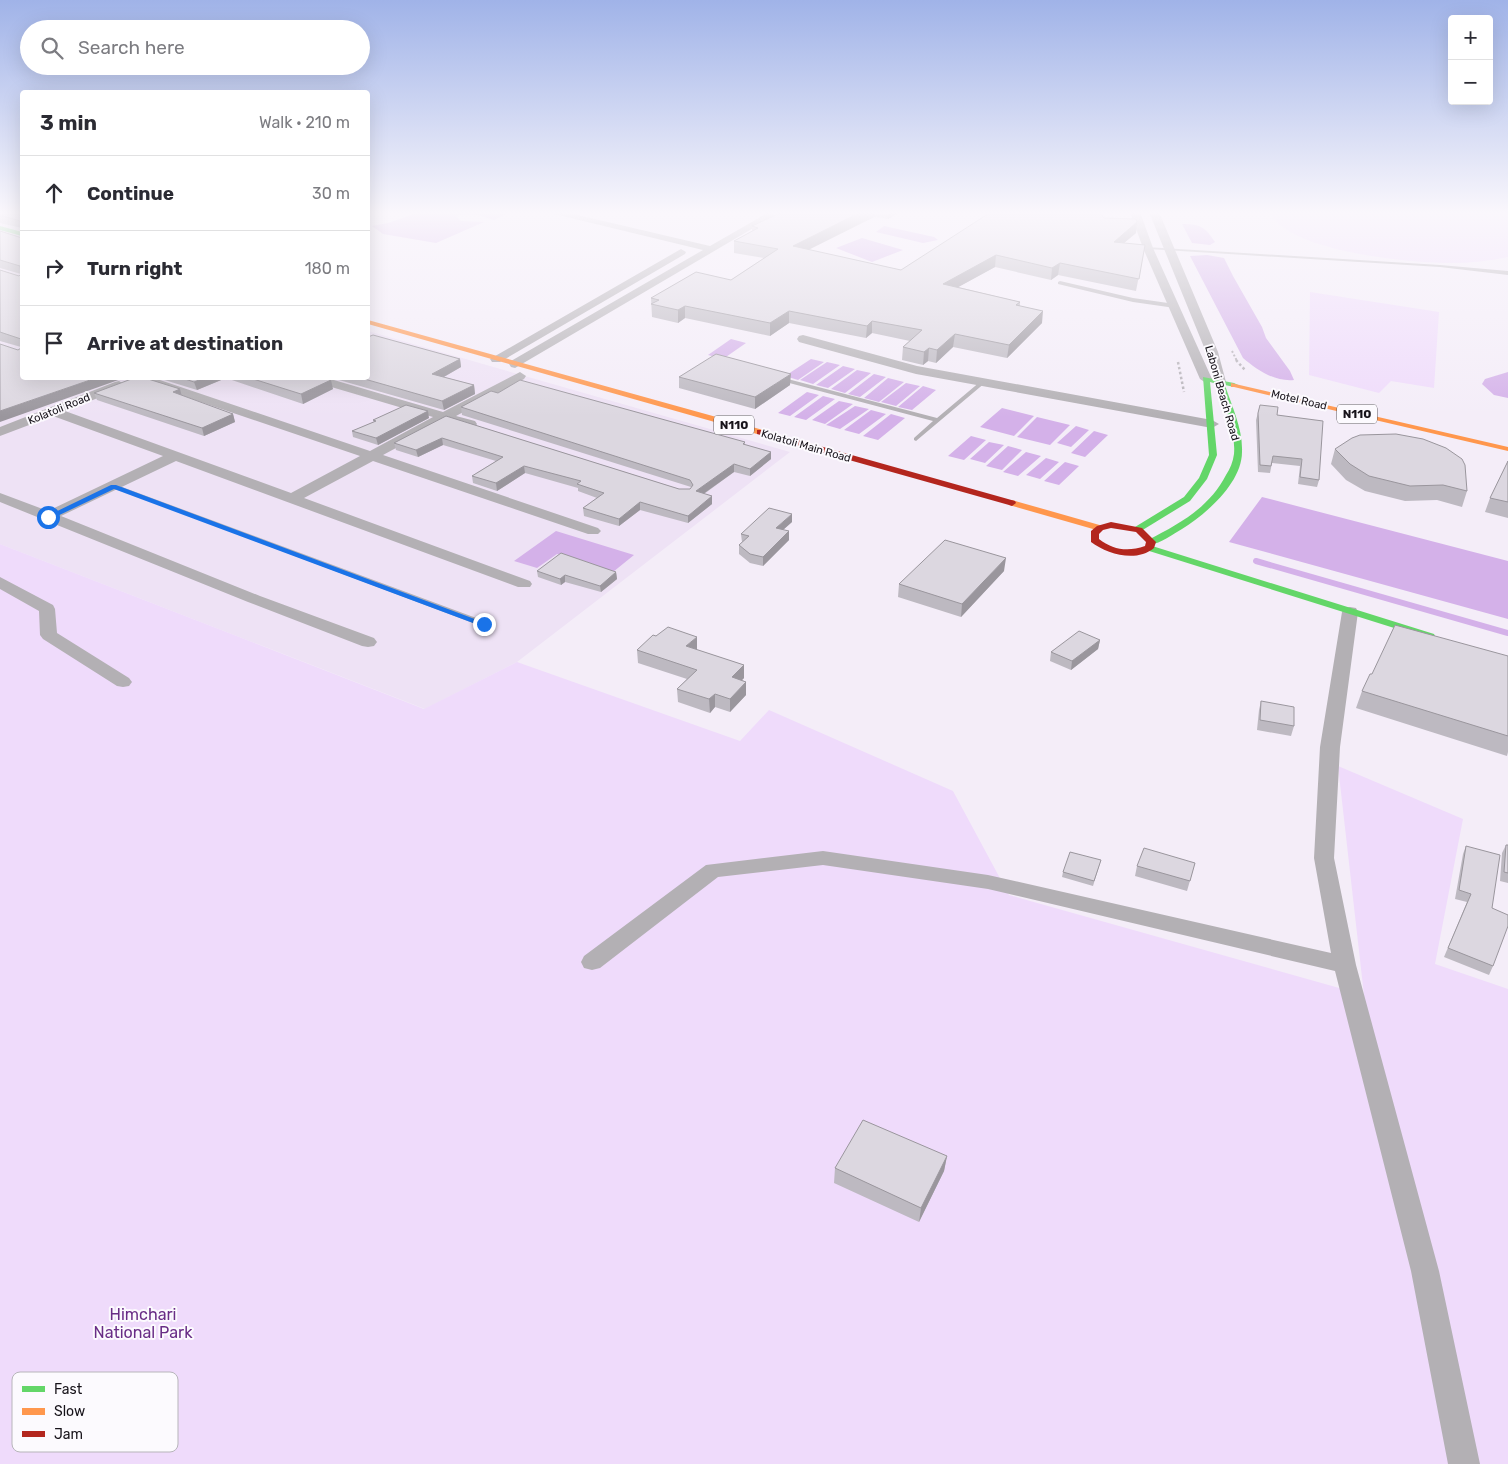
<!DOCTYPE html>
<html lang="en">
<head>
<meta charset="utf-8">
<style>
  body { margin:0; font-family:Rubik,sans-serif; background:#f7f7f7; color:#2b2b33 }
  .controls { position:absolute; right:15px; top:15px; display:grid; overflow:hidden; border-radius:5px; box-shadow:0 5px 20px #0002 }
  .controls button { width:45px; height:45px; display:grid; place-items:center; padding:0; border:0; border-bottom:1px solid #e1e1e2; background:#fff; color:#2b2b33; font:25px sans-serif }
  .stop { position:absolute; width:15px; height:15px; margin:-11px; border:4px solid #1a73e8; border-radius:50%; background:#fff }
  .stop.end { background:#1a73e8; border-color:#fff; box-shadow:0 1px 5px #0008 }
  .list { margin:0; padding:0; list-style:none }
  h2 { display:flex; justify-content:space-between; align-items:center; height:65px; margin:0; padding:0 20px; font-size:21px }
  h2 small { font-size:16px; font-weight:400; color:#7c7c81 }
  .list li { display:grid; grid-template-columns:32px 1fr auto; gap:15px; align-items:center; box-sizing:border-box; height:75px; padding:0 20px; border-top:1px solid #e1e1e2 }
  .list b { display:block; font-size:19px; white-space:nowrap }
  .list em { font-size:16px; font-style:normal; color:#7c7c81 }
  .icon { flex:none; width:28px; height:28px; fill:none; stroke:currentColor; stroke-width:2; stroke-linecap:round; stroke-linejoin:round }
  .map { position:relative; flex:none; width:1508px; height:1464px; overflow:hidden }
  .search { position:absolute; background:#fff; box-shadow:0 5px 20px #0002; left:20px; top:20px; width:350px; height:55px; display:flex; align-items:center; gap:12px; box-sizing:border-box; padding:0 18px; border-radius:28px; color:#7c7c81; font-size:19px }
  .panel { position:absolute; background:#fff; box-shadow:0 5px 20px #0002; left:20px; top:90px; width:350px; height:290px; border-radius:5px }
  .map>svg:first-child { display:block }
</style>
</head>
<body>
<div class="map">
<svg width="1508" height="1464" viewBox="0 0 1508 1464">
  <rect width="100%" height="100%" fill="#f4edf8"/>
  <!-- built -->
  <path fill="#eee2f5" d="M0 227 22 233V378H368V331L790 452 517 662 425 709 0 544Z"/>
  <!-- green -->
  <path fill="#efdbfb" d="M1270 212H1508V257C1489 261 1470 263 1451 263 1412 263 1287 252 1270 212Z
    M1310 292 1439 312 1434 388 1391 381 1379 393 1309 375Z
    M0 544 424 709 517 662 740 741 769 710 953 791 1009 895 1364 995 1338 766 1463 819 1435 964 1508 989V1464H0Z"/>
  <!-- water -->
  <path fill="#d4b1e9" d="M420 212H505L508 213 494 220C480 215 470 212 456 216L461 221 484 222 436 243 383 234 372 226 388 223Z
    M1182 224C1201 224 1205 227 1215 242L1210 245 1192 243Z
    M884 226 934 237 938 240 923 243 876 232Z
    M862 238 903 250 872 262 836 248Z
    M1207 255 1224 258 1233 276 1262 327 1266 338 1290 371 1294 380C1275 382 1257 370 1243 358L1190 256Z
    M731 339 746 343 723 359 708 355Z
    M811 359 824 362 798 380 785 376Z
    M827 362 840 365 813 384 800 380Z
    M843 366 855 369 828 388 816 385Z
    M857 370 871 373 845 393 831 389Z
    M1508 372V398L1494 395 1482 384 1485 379Z
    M874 374 886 377 860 397 848 394Z
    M888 378 904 382 879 402 864 398Z
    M906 383 920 386 896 406 881 402Z
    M923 386 936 390 912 410 898 407Z
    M807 392 819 395 790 416 778 413Z
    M823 396 835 399 806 420 794 417Z
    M839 401 853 404 825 424 812 420Z
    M855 406 869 409 840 429 826 425Z
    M1002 408 1034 416 1014 436 980 427Z
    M871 410 886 414 859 434 844 430Z
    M891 414 905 418 878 440 863 436Z
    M1037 417 1070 425 1050 445 1017 437Z
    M1076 426 1089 430 1071 447 1057 443Z
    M1094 431 1108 435 1085 457 1071 453Z
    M971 436 986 440 964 460 948 456Z
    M989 442 1004 445 985 463 970 459Z
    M1008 446 1022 450 1002 470 986 466Z
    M1026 452 1041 456 1018 476 1003 472Z
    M1046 458 1059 462 1040 479 1026 475Z
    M1065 462 1079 466 1059 485 1044 481Z
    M1262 497 1508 561V619L1229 542Z
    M556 531 634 555 613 572 557 554 537 568 514 561Z"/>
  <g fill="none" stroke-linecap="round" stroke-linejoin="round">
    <!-- stream -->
    <path stroke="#d4b1e9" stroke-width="6" d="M1256 561 1508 633"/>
    <!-- path-far1 -->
    <path stroke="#b6b2b8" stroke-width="2" stroke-dasharray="2 2" stroke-linecap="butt" d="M1232 351 1237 361"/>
    <!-- path -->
    <path stroke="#b6b2b8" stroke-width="2.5" stroke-dasharray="2.5 2.5" stroke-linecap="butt" d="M1236 360 1245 370
      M1178 362 1184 392"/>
    <!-- lane -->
    <path fill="#b3b0b4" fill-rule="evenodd" d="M1146 247 1440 265 1508 271V275L1440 267 1148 249 1146 248Z
      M1060 281 1133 298 1175 304 1178 306 1175 308 1133 302 1058 284V282Z
      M780 377 937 418 981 381 986 382 916 441 914 440V438L933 421 778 380 777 379Z
      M114 484 487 622 488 624 484 626H481L112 487V485Z"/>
    <!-- street -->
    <path fill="#b3b0b4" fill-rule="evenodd" d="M546 212H565L710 246 764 215 763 212H773L774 216 515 368 511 367 509 364 511 361 703 250Z
      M1130 212H1140L1153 248 1212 379 1210 382 1206 383 1200 379 1143 248Z
      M1149 212H1159L1218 352 1226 382 1224 385H1216L1214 382 1206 352Z
      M681 249 686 252 685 254 500 362H492L490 359Z
      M803 335 917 366 1212 420 1219 424 1212 428 916 374 799 342 797 339 799 336Z
      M520 372 526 376 524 379 456 416 475 421 477 424 475 427 470 428 446 421 383 455 598 528 601 531 598 534H588L373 461 304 498 530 581 532 584 530 587H518L176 461 61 516 260 596 374 638 377 642 374 646 368 647 362 646 248 602 0 502V493L48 511 163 456 53 416 0 436V427L115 382 119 381 125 385 123 388 65 411 291 493 360 456 139 381 137 378H154L370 451 433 417 311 381 309 378H327L443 412Z
      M0 577 53 605 55 609 57 633 129 678 132 682 129 686 123 687 117 686 43 639 40 635 39 611 0 589Z
      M1350 607 1356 608 1358 612 1340 747 1334 858 1356 965 1439 1271 1480 1464H1448L1411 1271 1335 971 988 889 823 865 718 877 600 968 592 970 584 968 581 962 584 956 706 865 823 851 988 875 1331 953 1314 858 1320 747 1342 612 1344 608Z"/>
    <!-- fast -->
    <path fill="#63d668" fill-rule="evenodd" d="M0 226 22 232V236L0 230Z
      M1203 377 1234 383 1238 385 1234 387 1225 385C1232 407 1243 429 1242 452 1242 483 1206 514 1182 529 1173 534 1158 546 1148 544V540C1179 524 1209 508 1226 475 1230 469 1233 462 1234 454 1236 430 1224 406 1217 384L1210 382 1217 455 1207 479 1190 501 1141 531H1135V527L1184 497 1199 478 1209 455Z
      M1149 545 1434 634 1435 636 1434 638H1426L1146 550 1144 548Z"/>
    <!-- slow -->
    <path fill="#ff974d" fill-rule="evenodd" d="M368 320 763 430 764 432 757 434 368 324Z
      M1231 383 1508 447V451L1234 387H1231Z
      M1012 500 1103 526 1105 528 1100 531 1009 505 1008 503Z"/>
    <!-- jam -->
    <path fill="#b3261e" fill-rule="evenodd" d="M757 430H763L1015 501 1016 503 1012 506 1009 505 757 434Z
      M1111 522 1142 528 1156 542 1154 548C1136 563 1107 554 1091 542V531L1097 526ZM1111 528 1136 532 1146 542 1145 546C1128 552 1113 550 1099 539V534L1103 530Z"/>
  </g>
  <!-- wall -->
  <path fill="#bdb9c1" d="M0 212H22V228L0 223Z
    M782 212H900L888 219 874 217 808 250 901 270 1104 218 1137 222 1136 233 1124 243 1145 245 1136 291 1058 275 1051 280 995 267 958 287 1020 302V306L1042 323 1007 358 953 347 936 363 928 361 923 365 902 360 903 347 910 341 872 333 866 338 789 323 770 336 685 318 678 323 652 317 651 298 731 280 764 258 734 253V241L752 231V226Z
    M0 231 22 238V378L18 350 21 348V347L0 341V270L19 276 21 274 0 268Z
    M460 359 461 367 444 377 474 385 475 394 444 410 332 378H368Z
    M679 377 790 385 755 409 679 388Z
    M158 378H321L333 389 303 404 226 378 197 390Z
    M94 393 181 395 233 414 235 422 204 436 97 400Z
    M1260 405 1277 415 1319 480 1317 487 1298 484 1300 466 1272 463 1270 473 1258 472 1256 420Z
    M461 407 745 442V445L771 452V459L750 476 734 472 704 494 712 496V504L688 523 640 510 619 526 584 516 583 508 597 498 578 491V488L525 473 497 491 473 483 472 476 496 461 443 445 418 457 396 450 394 443 446 416 679 489H690L691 488V487L462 415Z
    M429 418 378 445 353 437 352 431 374 422 373 420Z
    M1335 449 1467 491 1462 507 1437 500 1405 501 1365 491 1346 480 1331 464Z
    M1508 461V518L1485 512 1490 498Z
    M792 522 783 530 789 531V540L763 566 750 563 739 554V545L742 542 741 534Z
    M537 571 616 572 617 579 601 592 565 582 561 585 538 577Z
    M1004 571 961 617 898 597 899 584Z
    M1100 640 1098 649 1071 670 1050 661 1051 652Z
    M637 650H697L744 665V678L742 680 746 682V695L730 712 715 707 710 713 678 702 677 689 687 679 638 663Z
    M1508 656V752L1507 756 1356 708 1362 691 1372 674Z
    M1261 701 1294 726 1291 736 1257 730 1259 710Z
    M1506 845H1508V883L1500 881 1502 853Z
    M1466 846 1492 908 1493 966 1489 975 1444 957 1467 902 1455 899 1463 854Z
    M1101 860 1093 886 1062 877 1063 872Z
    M1195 863 1187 891 1135 876 1137 866Z
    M947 1156 944 1171 919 1222 834 1183 835 1168Z"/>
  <!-- shaded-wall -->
  <path fill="#9a969d" d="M861 212H874V217L792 258 793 246Z
    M888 212H900L888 219Z
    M1137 222 1136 233 1112 253 1114 242Z
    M996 255 995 267 942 296 943 284Z
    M1060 263 1058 275 1051 280 1052 268Z
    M685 306V318L678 323V310Z
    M789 311V323L770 336V323Z
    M1043 311 1042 323 1007 358 1009 345Z
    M872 321V333L866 338 867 326Z
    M955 334 953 347 936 363 937 350Z
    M929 348 928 361 923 365 924 352Z
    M460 359 461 367 433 383 432 374Z
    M791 374 790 385 755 409V397Z
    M96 378H124L0 422V411Z
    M204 378H226L197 390 194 382Z
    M331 380 333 389 303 404 301 394Z
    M474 385 475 394 444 410 442 401Z
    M180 389 182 397 173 392Z
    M428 411 429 418 378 445 376 438Z
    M233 414 235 422 204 436 202 428Z
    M442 438 443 445 418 457 416 450Z
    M771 452V459L750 476V469Z
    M734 464V472L696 499V491Z
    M524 466 525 473 497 491 496 483Z
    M712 496V504L688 523V516Z
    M640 502V510L619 526V519Z
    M792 514V522L776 536V528Z
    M789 531V540L763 566V557Z
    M1006 558 1004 571 961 617 962 604Z
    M616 572 617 579 601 592 600 586Z
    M565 575V582L561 585 560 579Z
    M697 637V650L686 646Z
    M1100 640 1098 649 1071 670 1072 661Z
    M744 665V678L732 690V677Z
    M746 682V695L730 712V699Z
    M715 694V707L710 713 709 699Z
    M947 1156 944 1171 919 1222 921 1208Z"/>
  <!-- building -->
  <path fill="#dcd7e0" stroke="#9a969d" d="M0 212H22V223H21L20 221 0 215Z
    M782 212H861L793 246 901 270 991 212H1099L1104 218 1136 219 1137 222 1114 242 1145 245 1139 279 1060 263 1052 268 996 255 943 284 1020 302 1016 305 1043 311 1009 345 955 334 937 350 929 348 924 352 903 347 922 330 872 321 867 326 789 311 770 323 685 306 678 310 651 304 659 300 651 298 696 272 731 280 778 249 734 241 758 228 752 226Z
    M0 231 22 238V378H96L0 411V344L18 350 21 348V339L0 332V270L19 276 21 274 20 266 0 260Z
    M373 335 460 359 432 374 474 385 442 401 361 378H368V337Z
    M716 354 791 374 755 397 679 377Z
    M134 378H145L180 389 173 392 233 414 202 428 94 393Z
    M182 378H204L194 382Z
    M250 378H321L331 380 301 394Z
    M520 380 745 442 743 444 771 452 750 469 734 464 696 491 712 496 688 516 640 502 619 519 583 508 604 493 577 484 581 481 524 466 496 483 472 476 503 457 442 438 416 450 394 443 446 416 679 489H690L693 485 690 480 461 407 491 391 498 393Z
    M406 405 428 411 376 438 352 431 376 421 373 420Z
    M1260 405 1278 407 1277 415 1323 421 1319 480 1300 477 1302 459 1273 456 1271 466 1260 465 1258 413Z
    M1396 434 1423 439 1446 448 1462 459 1465 465 1467 491 1443 485 1410 486 1369 476 1350 464 1335 449 1352 438 1360 435Z
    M1508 461V502L1490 498Z
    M769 508 792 514 776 528 789 531 763 557 750 554 739 545 749 536 741 534Z
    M945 540 1006 558 962 604 899 584Z
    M561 553 616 572 600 586 565 575 560 579 537 571Z
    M1395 625 1508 656V736L1362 691 1370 674H1372Z
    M668 627 697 637 686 646 744 665 732 677 746 682 730 699 715 694 709 699 677 689 697 670 637 650 653 635 656 636Z
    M1079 631 1100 640 1072 661 1051 652Z
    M1261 701 1294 707V726L1260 720Z
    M1506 845H1508V873L1504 872Z
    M1466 846 1500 855 1492 908 1508 915V926L1493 966 1448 948 1471 894 1459 890Z
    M1144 848 1195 863 1190 881 1137 866Z
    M1070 852 1101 860 1094 881 1063 872Z
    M863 1120 947 1156 921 1208 835 1168Z"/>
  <!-- sky -->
  <linearGradient id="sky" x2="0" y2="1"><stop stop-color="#a0b3e8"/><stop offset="0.51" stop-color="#faf7fc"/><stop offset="1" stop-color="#faf7fc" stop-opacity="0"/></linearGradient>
  <rect width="1508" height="417" fill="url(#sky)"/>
  <!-- route -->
  <path fill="#1a73e8" d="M111 485H116L488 624 481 626 114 489 51 519 45 517Z"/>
  <g text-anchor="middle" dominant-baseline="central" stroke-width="4" stroke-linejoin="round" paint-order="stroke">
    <!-- far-street labels -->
    <g font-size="11" fill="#17131a" stroke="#fcfafe">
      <text transform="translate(1222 393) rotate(74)">Laboni Beach Road</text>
      <text transform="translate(1299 400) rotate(13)">Motel Road</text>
      <text transform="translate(59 409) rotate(-22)">Kolatoli Road</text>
      <text transform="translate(806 446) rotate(16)">Kolatoli Main Road</text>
    </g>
    <!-- shield labels -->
    <g fill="#fcfafe" stroke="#5c585e" stroke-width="1">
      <rect x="1337" y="404.5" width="40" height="19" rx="4"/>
      <rect x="714" y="415.5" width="40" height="19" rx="4"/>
    </g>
    <g font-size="12" font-weight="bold" fill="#17131a">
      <text x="1357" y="414">N110</text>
      <text x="734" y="425">N110</text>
    </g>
    <!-- near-park labels -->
    <g font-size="16" fill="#692d86" stroke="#fcfafe">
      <text x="143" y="1314">Himchari<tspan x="143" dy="18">National Park</tspan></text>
    </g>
  </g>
  <!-- legend -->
  <rect x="12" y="1372" width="166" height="80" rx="8" fill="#fcfafe" stroke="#b7b5ba" stroke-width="1"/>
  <rect x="22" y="1386" width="23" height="6" fill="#63d668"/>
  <rect x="22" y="1408" width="23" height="7" fill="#ff974d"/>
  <rect x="22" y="1431" width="23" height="6" fill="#b3261e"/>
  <g font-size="14" fill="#17131a">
    <text x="54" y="1394">Fast</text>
    <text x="54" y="1416">Slow</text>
    <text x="54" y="1439">Jam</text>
  </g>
</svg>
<div class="controls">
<button>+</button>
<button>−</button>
</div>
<div class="stop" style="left:48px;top:517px"></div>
<div class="stop end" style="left:484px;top:624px"></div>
<div class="search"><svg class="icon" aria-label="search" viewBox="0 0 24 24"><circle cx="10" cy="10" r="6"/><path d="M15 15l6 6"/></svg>Search here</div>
<section class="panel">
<h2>3 min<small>Walk · 210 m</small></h2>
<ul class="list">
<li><svg class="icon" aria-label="ahead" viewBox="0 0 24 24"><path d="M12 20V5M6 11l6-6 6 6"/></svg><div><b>Continue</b></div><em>30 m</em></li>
<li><svg class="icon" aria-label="right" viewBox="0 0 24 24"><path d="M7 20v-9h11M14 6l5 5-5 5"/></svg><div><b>Turn right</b></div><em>180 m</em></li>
<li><svg class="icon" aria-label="arrive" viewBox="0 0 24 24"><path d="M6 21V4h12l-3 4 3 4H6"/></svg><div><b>Arrive at destination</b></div></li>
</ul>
</section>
</div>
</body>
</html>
